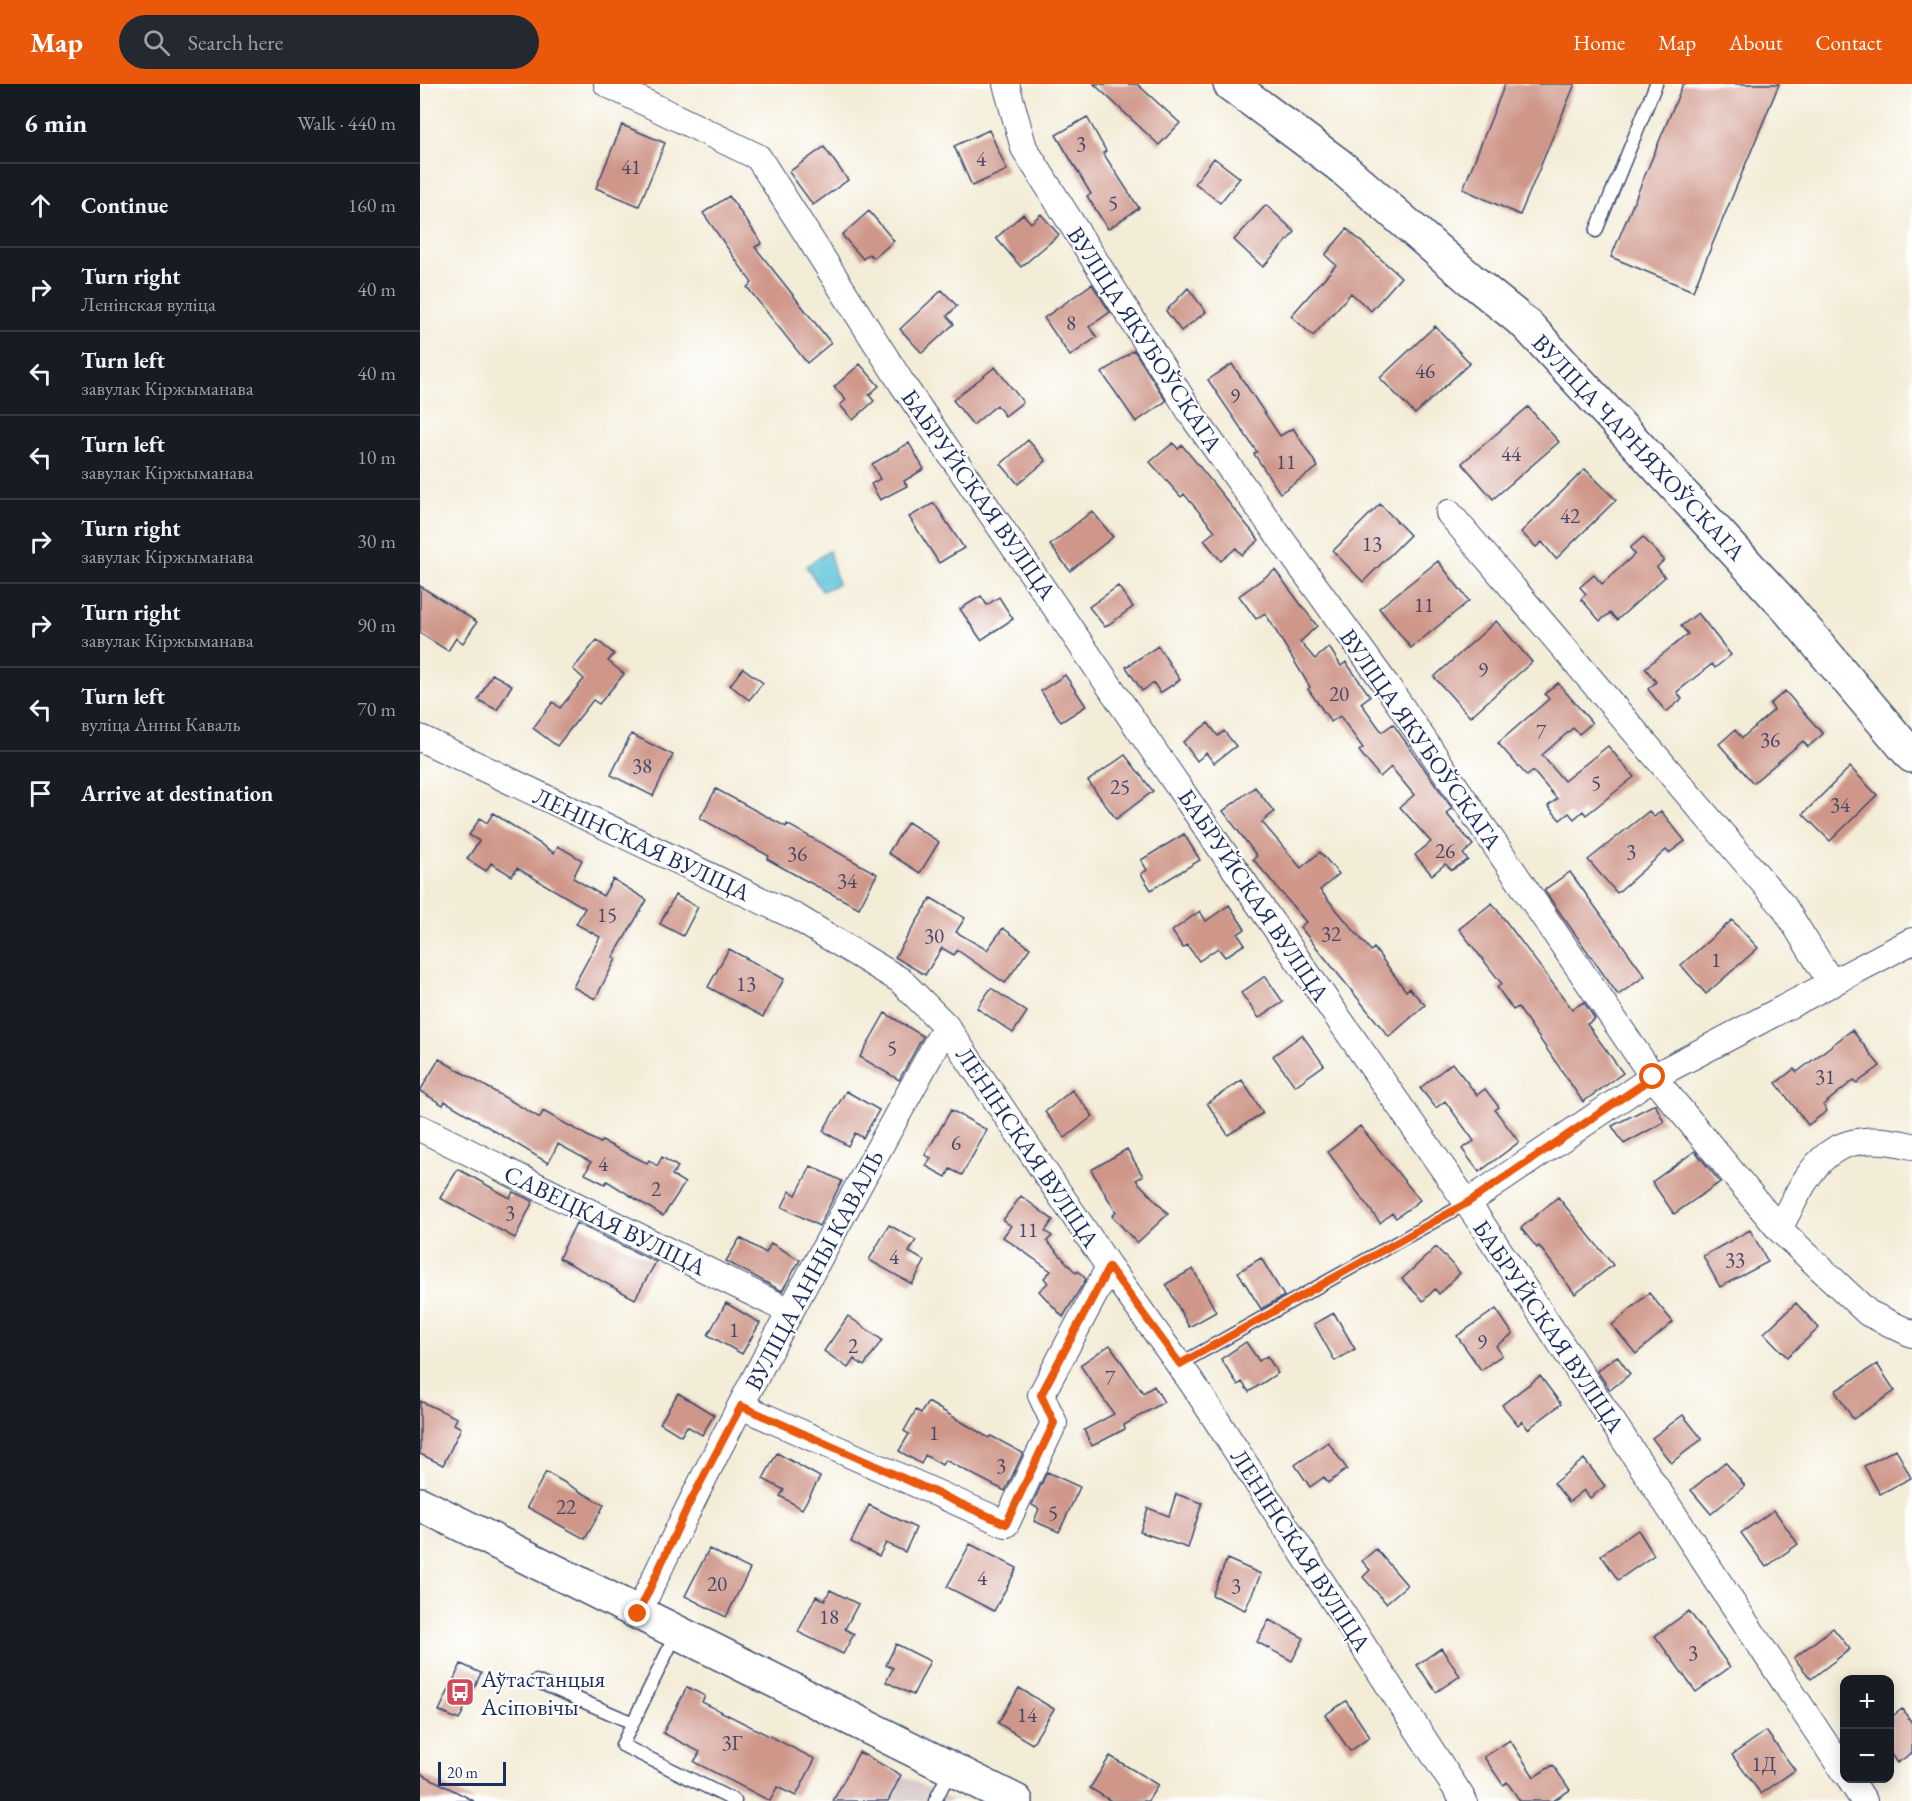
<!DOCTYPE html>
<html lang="en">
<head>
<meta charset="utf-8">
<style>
  body { margin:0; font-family:"EB Garamond",serif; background:#242831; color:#f1f3f6 }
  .controls { position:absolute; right:18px; bottom:18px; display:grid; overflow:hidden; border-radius:12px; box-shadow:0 3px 15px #0003 }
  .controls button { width:54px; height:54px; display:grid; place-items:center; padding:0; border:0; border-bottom:2px solid #363941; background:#171b24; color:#f1f3f6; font:30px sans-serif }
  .scale { position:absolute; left:18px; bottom:15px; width:68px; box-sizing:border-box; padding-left:6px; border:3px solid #1b2f5e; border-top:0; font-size:16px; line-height:21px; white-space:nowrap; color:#1b2f5e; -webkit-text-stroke:4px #fff; paint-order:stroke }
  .stop { position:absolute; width:18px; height:18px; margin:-14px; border:4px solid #ea580c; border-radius:50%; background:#fff }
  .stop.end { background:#ea580c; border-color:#fff; box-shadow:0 2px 6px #0008 }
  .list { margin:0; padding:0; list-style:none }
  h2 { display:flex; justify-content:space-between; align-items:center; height:78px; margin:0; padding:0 24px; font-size:26px }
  h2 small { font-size:20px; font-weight:400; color:#9ea1a6 }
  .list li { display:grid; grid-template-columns:39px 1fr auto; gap:18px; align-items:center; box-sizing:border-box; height:84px; padding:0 24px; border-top:2px solid #363941 }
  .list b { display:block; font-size:22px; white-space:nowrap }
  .list p { margin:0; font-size:20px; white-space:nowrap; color:#9ea1a6 }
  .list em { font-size:20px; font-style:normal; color:#9ea1a6 }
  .icon { flex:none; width:33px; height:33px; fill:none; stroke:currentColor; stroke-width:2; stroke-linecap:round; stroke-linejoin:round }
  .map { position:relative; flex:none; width:1492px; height:1717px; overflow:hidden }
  header { display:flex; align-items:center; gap:36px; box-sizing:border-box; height:84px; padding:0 30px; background:#ea580c; color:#fff }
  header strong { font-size:28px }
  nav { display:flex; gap:33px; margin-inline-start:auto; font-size:21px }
  .search { width:420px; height:54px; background:#242831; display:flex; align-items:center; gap:15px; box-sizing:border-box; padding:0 21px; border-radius:33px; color:#9ea1a6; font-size:22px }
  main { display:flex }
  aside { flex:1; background:#171b24 }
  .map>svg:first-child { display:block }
</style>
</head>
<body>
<header>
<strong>Map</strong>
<div class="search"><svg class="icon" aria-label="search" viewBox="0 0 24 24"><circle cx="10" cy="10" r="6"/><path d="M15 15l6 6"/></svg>Search here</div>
<nav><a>Home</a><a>Map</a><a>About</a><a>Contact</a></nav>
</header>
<main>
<aside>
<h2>6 min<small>Walk · 440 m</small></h2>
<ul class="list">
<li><svg class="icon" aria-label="ahead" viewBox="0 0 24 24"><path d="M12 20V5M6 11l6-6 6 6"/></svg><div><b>Continue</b></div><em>160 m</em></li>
<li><svg class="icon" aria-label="right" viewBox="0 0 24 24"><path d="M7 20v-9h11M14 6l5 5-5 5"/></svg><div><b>Turn right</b><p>Ленінская вуліца</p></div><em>40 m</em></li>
<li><svg class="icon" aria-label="left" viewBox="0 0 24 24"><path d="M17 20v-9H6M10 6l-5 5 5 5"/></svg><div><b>Turn left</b><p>завулак Кіржыманава</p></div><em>40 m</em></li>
<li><svg class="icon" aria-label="left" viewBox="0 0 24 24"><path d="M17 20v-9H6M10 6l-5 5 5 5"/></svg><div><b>Turn left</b><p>завулак Кіржыманава</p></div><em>10 m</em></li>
<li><svg class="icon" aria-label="right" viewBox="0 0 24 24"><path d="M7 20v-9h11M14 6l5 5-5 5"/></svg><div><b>Turn right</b><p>завулак Кіржыманава</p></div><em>30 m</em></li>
<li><svg class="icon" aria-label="right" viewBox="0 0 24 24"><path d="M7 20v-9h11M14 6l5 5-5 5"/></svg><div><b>Turn right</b><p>завулак Кіржыманава</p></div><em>90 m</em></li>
<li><svg class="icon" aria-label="left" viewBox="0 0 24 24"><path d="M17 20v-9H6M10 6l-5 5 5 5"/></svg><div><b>Turn left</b><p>вуліца Анны Каваль</p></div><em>70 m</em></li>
<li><svg class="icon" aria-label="arrive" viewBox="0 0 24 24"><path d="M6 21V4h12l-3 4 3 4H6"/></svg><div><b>Arrive at destination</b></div></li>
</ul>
</aside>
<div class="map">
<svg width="1492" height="1717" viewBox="0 0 1492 1717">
  <rect width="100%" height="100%" fill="#fff"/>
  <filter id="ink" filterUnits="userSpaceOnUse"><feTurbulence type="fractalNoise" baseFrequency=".0167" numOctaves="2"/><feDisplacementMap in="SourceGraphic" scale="12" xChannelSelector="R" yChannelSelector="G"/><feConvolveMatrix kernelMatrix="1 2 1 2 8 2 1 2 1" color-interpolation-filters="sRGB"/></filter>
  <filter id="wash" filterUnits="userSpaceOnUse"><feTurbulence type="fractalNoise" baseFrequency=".008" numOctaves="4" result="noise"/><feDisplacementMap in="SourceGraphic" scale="24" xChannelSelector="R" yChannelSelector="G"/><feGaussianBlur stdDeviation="1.35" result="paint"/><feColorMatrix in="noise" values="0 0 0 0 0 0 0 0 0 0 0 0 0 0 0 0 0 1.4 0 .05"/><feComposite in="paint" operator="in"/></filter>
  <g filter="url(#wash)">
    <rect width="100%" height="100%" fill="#f3ecd7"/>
    <!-- industrial -->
    <path fill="#d2bfbf" d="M439 1668 481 1691 534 1717H413Z"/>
    <!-- water -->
    <path fill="#5ac2d7" stroke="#3a789a" stroke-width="1.5" d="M409 467 418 500 402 507 386 482Z"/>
    <g id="blocks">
      <!-- building -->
      <path fill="#cf978a" d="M674 0H717L760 39 739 61Z
        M1085 0H1155L1100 131 1043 105Z
        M1263 0H1359L1273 207 1191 173Z
        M667 33 686 67 683 69 719 124 688 145 667 112 671 110 636 51Z
        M202 41 245 59 219 122 176 104Z
        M569 46 587 86 552 102 534 62Z
        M404 63 428 96 393 121 369 88Z
        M794 74 820 94 800 119 775 99Z
        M309 112 342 159 335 163 411 259 387 279 327 203 332 199 283 129Z
        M846 121 875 148 843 183 814 156Z
        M449 127 474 157 454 174 449 170 443 175 422 151Z
        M603 130 611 139 621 130 639 151 601 183 576 154Z
        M927 145 981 193 951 227 931 209 893 252 871 232 916 181 905 171Z
        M672 200 690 228 669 243 677 253 650 272 624 234Z
        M768 204 786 228 761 247 746 227Z
        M522 206 537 222 527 232 534 240 502 269 480 245Z
        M1015 242 1050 279 995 330 960 294Z
        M714 266 746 317 716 338 682 289Z
        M440 280 459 302 449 311 454 317 433 336 420 321 426 316 414 303Z
        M812 280 860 352 873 344 898 383 860 409 834 370 837 368 788 296Z
        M575 283 603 318 585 332 577 321 553 341 533 316Z
        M1108 323 1139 358 1073 415 1042 379Z
        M608 356 626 377 598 400 581 380Z
        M489 359 504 385 484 397 487 402 460 416 451 400 460 395 452 380Z
        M753 359 758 365 762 361 839 456 822 471 816 464 801 477 784 456 795 447 764 410 761 413 730 378Z
        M1165 385 1196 416 1136 475 1122 458 1116 463 1101 448Z
        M514 419 544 464 519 479 489 433Z
        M960 420 990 451 943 498 913 467Z
        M672 427 693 453 650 487 630 461Z
        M1223 453 1244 476 1237 483 1245 493 1197 536 1190 529 1180 537 1161 515 1166 510 1160 503 1174 491 1182 500 1215 470 1210 464Z
        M1018 477 1049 517 991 564 959 524Z
        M855 486 897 542 880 558 895 575 909 563 921 582 926 578 950 612 941 619 962 648 973 640 1032 724 1026 729 1053 761 1043 770 1048 776 1032 786 1025 780 1012 791 995 771 1011 758 980 723 994 711 971 683 960 693 939 667 943 664 920 632 911 638 888 605 890 603 845 529 836 535 819 512Z
        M0 502 57 538 43 559 36 554 28 567 0 549Z
        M698 502 713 523 685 543 669 523Z
        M561 512 567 521 579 513 593 535 561 556 540 525Z
        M1278 529 1311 571 1295 584 1292 580 1257 608 1262 615 1246 628 1228 605 1236 598 1225 584 1268 550 1261 542Z
        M1076 537 1112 578 1050 633 1014 593Z
        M177 556 194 570 188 577 204 590 179 620 173 616 137 662 113 644 133 618 140 624 164 595 153 585Z
        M738 562 760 596 740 609 734 599 722 607 706 583Z
        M323 584 343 599 329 616 310 601Z
        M72 590 92 601 77 626 58 616Z
        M645 591 666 622 641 638 621 607Z
        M1138 599 1172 639 1159 650 1153 644 1122 671 1144 697 1188 662 1214 693 1166 731 1163 727 1154 735 1149 729 1140 736 1128 722 1137 715 1113 687 1107 692 1078 659 1129 615 1125 610Z
        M1365 607 1403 650 1388 663 1383 657 1333 699 1299 660 1315 646 1322 654 1354 626 1350 620Z
        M788 639 798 652 804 647 816 662 794 679 786 669 777 677 763 658Z
        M211 650 253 671 233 712 191 691Z
        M705 671 733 707 696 735 668 697Z
        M1430 683 1457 711 1410 757 1383 730Z
        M835 703 854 728 842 738 881 784 900 768 919 790 900 806 951 867 954 864 986 907 989 904 1005 921 969 953 880 843 886 838 833 775 837 772 803 727Z
        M296 705 366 743 367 740 457 790 439 824 381 794 347 775 349 772 280 734Z
        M1229 727 1234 733 1241 727 1265 757 1249 769 1246 766 1197 809 1168 776Z
        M73 729 134 769 138 762 162 776 153 794 183 812 193 795 227 816 193 873 196 875 175 915 153 903 180 853 156 840 165 824 97 784 92 792 71 779 66 787 47 775 59 757 49 751 60 734 67 739Z
        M488 738 519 758 500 789 468 769Z
        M764 750 780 776 731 806 721 790 727 786 721 776Z
        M1150 788 1225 892 1198 911 1124 806Z
        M255 811 278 823 263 852 240 840Z
        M511 814 545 834 536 848 567 866 583 844 610 864 585 899 537 866 534 871 522 864 505 891 475 873Z
        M1072 819 1152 925 1164 918 1175 935 1167 940 1203 989 1163 1018 1098 923 1093 926 1077 903 1082 900 1039 845Z
        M809 821 825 845 818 850 825 860 805 873 798 864 779 877 767 861 763 864 752 847 780 827 786 837Z
        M1312 836 1338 864 1286 910 1261 881Z
        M309 865 364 895 343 933 288 903Z
        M845 892 863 918 839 934 821 909Z
        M571 904 607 928 593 949 557 924Z
        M465 929 503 952 479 996 440 973Z
        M1432 946 1460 982 1437 999 1434 996 1403 1021 1407 1027 1388 1041 1356 999 1374 985 1377 988Z
        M882 951 904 981 875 1002 853 972Z
        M19 975 120 1034 123 1027 180 1059 182 1057 227 1079 229 1076 237 1082 242 1073 258 1083 252 1091 265 1099 243 1132 187 1097 185 1100 165 1090 171 1078 138 1060 128 1079 25 1017 23 1021 0 1007Z
        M1032 979 1057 1011 1065 1005 1079 1023 1075 1026 1099 1058 1059 1088 1042 1065 1054 1057 1025 1017 1016 1024 1000 1004Z
        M822 996 843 1029 808 1051 787 1019Z
        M652 1006 673 1032 645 1054 625 1028Z
        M426 1007 459 1026 443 1054 435 1049 428 1062 403 1047Z
        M1235 1020 1244 1038 1204 1060 1192 1042Z
        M531 1026 567 1046 542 1091 530 1085 526 1093 506 1082 511 1074 505 1071Z
        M940 1042 1000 1116 976 1134 972 1129 960 1139 908 1068Z
        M707 1065 723 1092 716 1096 748 1130 717 1159 692 1132 696 1128 671 1086Z
        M1275 1067 1300 1098 1254 1130 1232 1098Z
        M391 1082 422 1097 399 1142 362 1123 370 1107 376 1111Z
        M38 1085 90 1114 93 1108 113 1117 95 1154 20 1114Z
        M601 1112 633 1136 625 1147 632 1152 627 1157 656 1189 658 1187 666 1195 643 1233 619 1207 628 1199 624 1194 631 1187 583 1153 591 1142 583 1136Z
        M1138 1113 1193 1181 1155 1210 1119 1162 1117 1164 1101 1144Z
        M156 1139 236 1178 215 1215 139 1174Z
        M469 1141 496 1156 489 1168 505 1177 492 1200 449 1176Z
        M1330 1146 1348 1178 1300 1203 1283 1172Z
        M320 1154 346 1169 351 1159 380 1176 362 1207 306 1177Z
        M1016 1163 1040 1189 1019 1210 1015 1205 1003 1217 982 1195Z
        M841 1174 864 1212 841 1225 818 1188Z
        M773 1185 796 1228 769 1243 746 1200Z
        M1229 1209 1253 1238 1216 1270 1192 1241Z
        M306 1219 340 1239 322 1270 288 1251Z
        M1376 1219 1399 1244 1367 1273 1344 1249Z
        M1076 1225 1093 1250 1076 1262 1082 1271 1061 1286 1037 1252Z
        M914 1229 935 1265 915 1277 894 1240Z
        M428 1232 462 1256 444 1282 434 1275 428 1284 404 1267Z
        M826 1258 839 1277 847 1272 858 1289 829 1308 822 1298 818 1301 801 1275Z
        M690 1261 723 1309 734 1302 744 1318 704 1341 705 1345 672 1362 664 1346 694 1330 660 1281Z
        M1197 1272 1210 1290 1190 1306 1177 1287Z
        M1457 1280 1475 1307 1433 1335 1415 1307Z
        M1120 1292 1141 1320 1108 1345 1102 1337 1098 1341 1082 1321Z
        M258 1309 294 1331 282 1351 267 1342 261 1352 240 1339Z
        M0 1317 37 1334 34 1340 41 1344 23 1381 0 1370Z
        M508 1318 569 1354 571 1352 603 1369 585 1407 525 1376 522 1381 505 1371 501 1380 479 1367 489 1350 484 1347 496 1326 501 1329Z
        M1263 1331 1282 1355 1251 1379 1232 1354Z
        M908 1358 927 1385 908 1399 904 1393 890 1403 875 1381Z
        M1476 1365 1491 1394 1460 1410 1444 1382Z
        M357 1369 400 1393 382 1425 360 1412 364 1406 343 1395Z
        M1164 1375 1185 1402 1170 1414 1164 1406 1149 1418 1134 1399Z
        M1305 1378 1325 1402 1291 1430 1271 1406Z
        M126 1388 184 1421 165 1455 107 1423Z
        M627 1388 660 1403 639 1448 614 1437 619 1425 612 1421Z
        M756 1410 782 1419 768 1464 720 1448 728 1424 749 1432Z
        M449 1421 496 1444 485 1468 466 1459 459 1472 431 1458Z
        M1354 1426 1378 1460 1346 1483 1321 1449Z
        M1218 1446 1234 1471 1198 1496 1181 1471Z
        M550 1460 597 1484 574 1527 527 1503Z
        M289 1465 330 1485 306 1533 265 1512Z
        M956 1465 987 1501 966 1519 943 1493 950 1486 942 1477Z
        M807 1475 841 1490 825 1526 792 1511Z
        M410 1506 438 1520 425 1545 434 1550 423 1570 378 1548 396 1512 405 1516Z
        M1269 1527 1310 1583 1276 1608 1235 1552Z
        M849 1536 884 1554 872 1577 837 1558Z
        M1413 1544 1430 1565 1391 1595 1374 1574Z
        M476 1560 510 1577 493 1611 466 1598 473 1584 466 1581Z
        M1021 1564 1040 1592 1016 1608 997 1581Z
        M41 1580 61 1589 39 1636 19 1627Z
        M267 1603 285 1612 282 1618 395 1675 376 1712 357 1703 350 1717 274 1678 280 1668 243 1649Z
        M599 1604 634 1625 612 1660 578 1639Z
        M926 1617 950 1653 930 1667 905 1631Z
        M1482 1625 1492 1639V1669L1477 1679 1470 1669V1634Z
        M1346 1647 1375 1686 1341 1710 1312 1671Z
        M1090 1656 1114 1693 1133 1681 1150 1706 1133 1717H1100L1087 1698 1083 1701 1064 1673Z
        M439 1668 481 1691 468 1717H413Z
        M690 1672 738 1701 728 1717H691L670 1704Z
        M0 1689 54 1717H0Z"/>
    </g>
  </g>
  <g filter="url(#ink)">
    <use href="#blocks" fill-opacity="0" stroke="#3b4b70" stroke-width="1.5"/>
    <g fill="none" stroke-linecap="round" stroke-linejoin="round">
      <!-- lane casing -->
      <g stroke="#3b4b70" stroke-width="15">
        <path id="lane" d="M1176 147 1236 0
          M760 1280 1047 1119
          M256 1550 202 1661 315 1717
          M116 1597 213 1639
          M515 1717 531 1685"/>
      </g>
      <!-- street casing -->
      <g stroke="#3b4b70" stroke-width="28">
        <path id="street" d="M187 0 338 73 481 298 834 813 1061 1139 1424 1688
          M586 0 604 64 776 337 967 602 1233 993 1359 1145 1448 1229 1492 1250
          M1029 429 1364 823 1412 900
          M0 654 376 833 480 896 526 942 689 1183 773 1300 1044 1717
          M0 1044 369 1227
          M1047 1119 1233 993 1492 857
          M1359 1145C1393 1079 1408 1042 1492 1062
          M321 1322 586 1440 634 1339 621 1311 689 1183
          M218 1530C311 1329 420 1136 526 942
          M1429 1694 1444 1717"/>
      </g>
      <!-- secondary casing -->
      <g stroke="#3b4b70" stroke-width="36">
        <path id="secondary" d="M810 0 919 81 1050 195 1107 241 1368 525 1492 672
          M0 1420 596 1717"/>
      </g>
      <!-- lane -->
      <use href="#lane" stroke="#fff" stroke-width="12"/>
      <!-- street -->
      <use href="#street" stroke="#fff" stroke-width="26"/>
      <!-- secondary -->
      <use href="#secondary" stroke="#fff" stroke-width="33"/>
    </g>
  </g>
  <g fill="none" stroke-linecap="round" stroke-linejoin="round" filter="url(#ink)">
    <!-- route -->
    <path stroke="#ea580c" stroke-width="8" d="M218 1530 267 1424 321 1322 586 1440 634 1339 621 1311 689 1183 760 1280 1047 1119 1233 993"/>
  </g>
  <!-- icons -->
  <defs>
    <g id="bus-square" transform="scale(1.5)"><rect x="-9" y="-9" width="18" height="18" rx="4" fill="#d1495b" stroke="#fff"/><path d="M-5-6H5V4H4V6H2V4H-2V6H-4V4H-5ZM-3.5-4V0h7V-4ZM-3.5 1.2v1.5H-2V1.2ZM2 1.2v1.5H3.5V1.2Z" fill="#fff"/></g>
  </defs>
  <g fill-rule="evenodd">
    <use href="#bus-square" x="40" y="1608"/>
  </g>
  <g text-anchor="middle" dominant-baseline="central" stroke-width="4.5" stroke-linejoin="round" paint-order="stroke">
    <!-- number labels -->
    <g font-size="21" fill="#484969">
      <text x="661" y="59">3</text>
      <text x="561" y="74">4</text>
      <text x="211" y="82">41</text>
      <text x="693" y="118">5</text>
      <text x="651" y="238">8</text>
      <text x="1005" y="286">46</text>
      <text x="815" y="311">9</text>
      <text x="1091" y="369">44</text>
      <text x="866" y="377">11</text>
      <text x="1150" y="431">42</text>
      <text x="952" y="459">13</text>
      <text x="1004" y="520">11</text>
      <text x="1063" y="585">9</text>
      <text x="919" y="609">20</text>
      <text x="1121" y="647">7</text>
      <text x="1350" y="655">36</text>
      <text x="222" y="681">38</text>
      <text x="1176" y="698">5</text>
      <text x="700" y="702">25</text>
      <text x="1420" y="720">34</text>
      <text x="1025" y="766">26</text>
      <text x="1211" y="767">3</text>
      <text x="377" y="769">36</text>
      <text x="427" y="796">34</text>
      <text x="187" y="830">15</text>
      <text x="911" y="849">32</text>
      <text x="514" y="851">30</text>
      <text x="1296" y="875">1</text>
      <text x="326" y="899">13</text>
      <text x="472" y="963">5</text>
      <text x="1405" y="992">31</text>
      <text x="536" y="1058">6</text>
      <text x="183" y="1079">4</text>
      <text x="236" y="1104">2</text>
      <text x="90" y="1128">3</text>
      <text x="608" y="1145">11</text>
      <text x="474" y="1172">4</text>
      <text x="1315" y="1175">33</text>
      <text x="314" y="1245">1</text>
      <text x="1062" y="1257">9</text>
      <text x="433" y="1261">2</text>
      <text x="690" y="1293">7</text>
      <text x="514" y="1348">1</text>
      <text x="581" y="1381">3</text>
      <text x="146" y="1422">22</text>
      <text x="633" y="1428">5</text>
      <text x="562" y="1493">4</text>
      <text x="297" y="1499">20</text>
      <text x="816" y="1501">3</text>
      <text x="409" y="1532">18</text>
      <text x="1273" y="1568">3</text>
      <text x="607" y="1630">14</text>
      <text x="312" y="1658">3Г</text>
      <text x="1344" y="1679">1Д</text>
    </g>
    <!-- street labels -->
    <g font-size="24" fill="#1b2f5e" stroke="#fff">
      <text transform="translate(725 255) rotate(57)">ВУЛІЦА ЯКУБОЎСКАГА</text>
      <text transform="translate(1219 363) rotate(47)">ВУЛІЦА ЧАРНЯХОЎСКАГА</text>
      <text transform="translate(559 410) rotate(55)">БАБРУЙСКАЯ ВУЛІЦА</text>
      <text transform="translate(1001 655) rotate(55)">ВУЛІЦА ЯКУБОЎСКАГА</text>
      <text transform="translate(222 760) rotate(25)">ЛЕНІНСКАЯ ВУЛІЦА</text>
      <text transform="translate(834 811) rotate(56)">БАБРУЙСКАЯ ВУЛІЦА</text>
      <text transform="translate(608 1063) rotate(56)">ЛЕНІНСКАЯ ВУЛІЦА</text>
      <text transform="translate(185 1136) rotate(26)">САВЕЦКАЯ ВУЛІЦА</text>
      <text transform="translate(394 1186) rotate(-62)">ВУЛІЦА АННЫ КАВАЛЬ</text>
      <text transform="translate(1129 1242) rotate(56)">БАБРУЙСКАЯ ВУЛІЦА</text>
      <text transform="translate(881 1466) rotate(57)">ЛЕНІНСКАЯ ВУЛІЦА</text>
    </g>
    <!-- poi labels -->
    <g font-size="24" fill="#1b2f5e" stroke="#fff" text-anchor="start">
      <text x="61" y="1594">Аўтастанцыя<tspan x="61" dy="28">Асіповічы</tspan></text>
    </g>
  </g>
</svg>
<div class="controls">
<button>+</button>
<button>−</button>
</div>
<div class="scale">20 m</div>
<div class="stop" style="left:1233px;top:993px"></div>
<div class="stop end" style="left:218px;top:1530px"></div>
</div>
</main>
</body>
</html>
